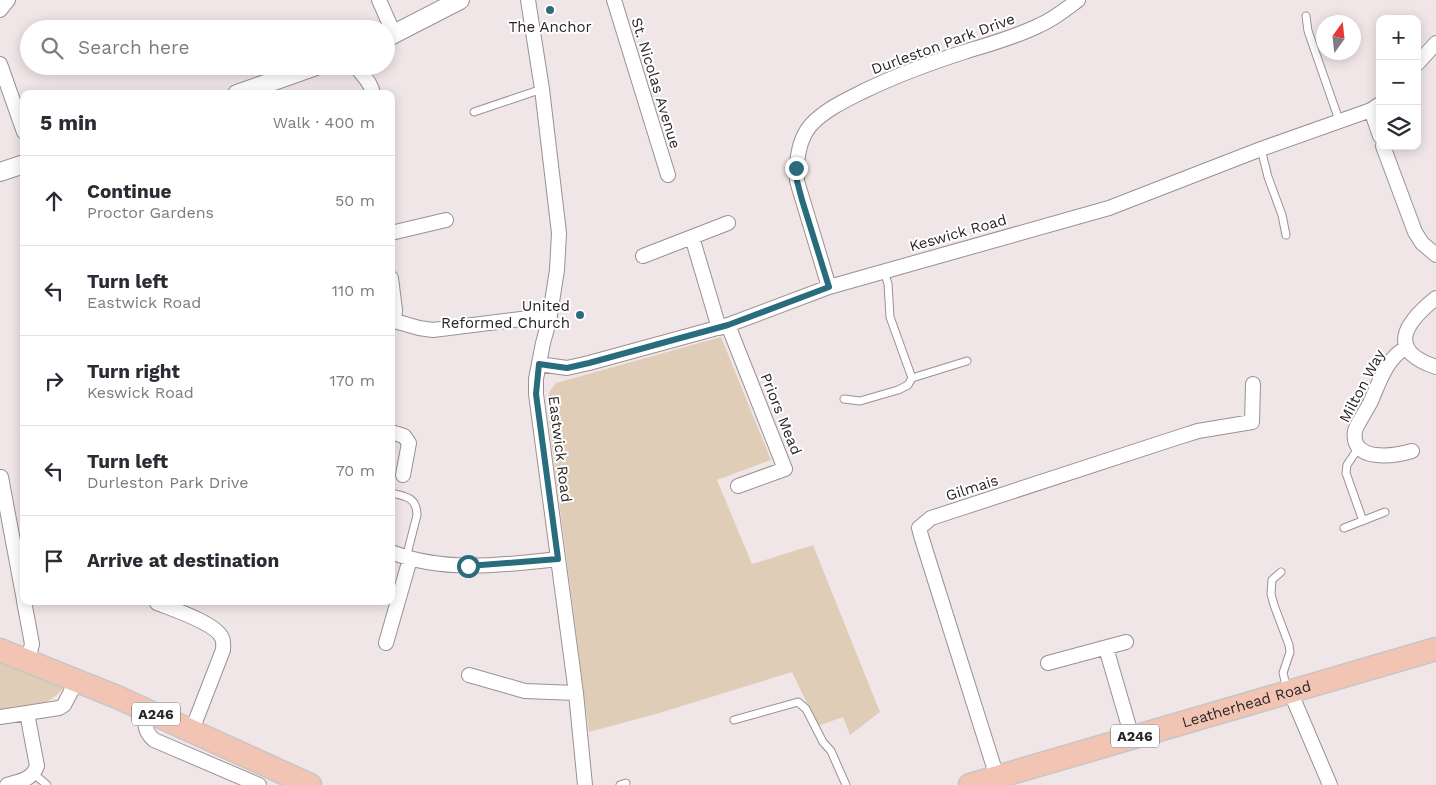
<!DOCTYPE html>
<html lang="en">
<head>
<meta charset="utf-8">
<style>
  body { margin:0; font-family:"Work Sans",sans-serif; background:#f2f2f3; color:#2b2b33 }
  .controls { position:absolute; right:15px; top:15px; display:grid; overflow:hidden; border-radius:10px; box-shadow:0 2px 12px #0003 }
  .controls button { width:45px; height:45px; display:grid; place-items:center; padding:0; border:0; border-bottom:1px solid #e1e1e2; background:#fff; color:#2b2b33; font:25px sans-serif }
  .compass { position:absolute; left:1316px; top:15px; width:45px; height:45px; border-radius:50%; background:#fff; box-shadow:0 2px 12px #0003; rotate:15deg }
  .stop { position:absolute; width:15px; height:15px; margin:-11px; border:4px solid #286c7d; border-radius:50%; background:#fff }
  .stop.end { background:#286c7d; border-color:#fff; box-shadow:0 1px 5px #0008 }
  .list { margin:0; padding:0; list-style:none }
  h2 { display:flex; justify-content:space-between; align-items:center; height:65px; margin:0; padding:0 20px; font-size:21px }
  h2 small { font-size:16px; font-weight:400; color:#7c7c81 }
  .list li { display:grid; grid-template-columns:32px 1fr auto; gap:15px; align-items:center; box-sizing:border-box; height:90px; padding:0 20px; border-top:1px solid #e1e1e2 }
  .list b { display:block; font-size:19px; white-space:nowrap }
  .list p { margin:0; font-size:16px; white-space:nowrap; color:#7c7c81 }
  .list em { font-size:16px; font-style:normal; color:#7c7c81 }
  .icon { flex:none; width:28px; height:28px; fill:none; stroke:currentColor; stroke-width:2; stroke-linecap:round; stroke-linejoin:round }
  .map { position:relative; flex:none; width:1436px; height:785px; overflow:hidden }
  .search { position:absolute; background:#fff; box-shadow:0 2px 12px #0003; left:20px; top:20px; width:375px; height:55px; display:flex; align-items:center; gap:12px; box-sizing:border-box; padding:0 18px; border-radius:28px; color:#7c7c81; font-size:19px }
  .panel { position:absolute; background:#fff; box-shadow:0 2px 12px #0003; left:20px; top:90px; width:375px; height:515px; border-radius:10px }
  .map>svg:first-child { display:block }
</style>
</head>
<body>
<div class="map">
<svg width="1436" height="785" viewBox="0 0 1436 785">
  <rect width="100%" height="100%" fill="#f1e6e7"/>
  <!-- green -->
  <path fill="#e0cdb7" d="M721 337 771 460 717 480 752 564 813 545 880 712 850 735 843 717 818 726 792 672 656 714 589 732 550 431 548 396 551 389 556 383Z
    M0 662 63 688C49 708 22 707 0 711Z"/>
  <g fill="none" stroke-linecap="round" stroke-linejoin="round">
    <!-- service casing -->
    <g stroke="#9b9092" stroke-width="9">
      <path id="service" d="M1306 16 1308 31 1339 120
        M474 112 542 89
        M1261 149 1268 177 1282 215 1286 235
        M912 378 967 361
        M844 399 860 401 898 390 908 385 912 378 890 317 888 284 884 271
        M1359 447 1347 465 1346 473 1363 521
        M391 493C406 496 417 498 417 515L406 558
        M1344 528 1385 512
        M1281 572 1272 580 1271 594 1274 605 1289 645 1290 652 1283 673 1287 689
        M734 720 798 702 806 709 823 742 831 751 846 785
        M34 774 47 785
        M620 785 626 783"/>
    </g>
    <!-- minor casing -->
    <g stroke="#9b9092" stroke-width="16">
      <path id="minor" d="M379 0 394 34
        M528 0 542 89 559 233 557 270 549 321 543 343 536 379V394L576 693 585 785
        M614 0 668 175
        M0 10 8 0
        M0 64 24 132
        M1417 64 1436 43
        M356 66C362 76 371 81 373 94
        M1371 110 1380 136
        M1383 146 1415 232 1422 243 1436 255
        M391 233 446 220
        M692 237 719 328
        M643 256 728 223
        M391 278 395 310 394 321
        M829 287 797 181C796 162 798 141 810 126 824 110 846 100 864 91 897 75 930 63 964 52 990 44 1016 37 1040 25 1054 19 1066 9 1078 0
        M1436 298C1406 322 1385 350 1436 367
        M391 320 419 328 433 330 529 318 549 321
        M728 325 785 469 738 486
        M1406 348C1387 357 1379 383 1371 401 1368 408 1356 425 1355 431 1350 463 1395 456 1412 451
        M539 364 567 368 589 363 728 325 829 287 1109 208 1261 149 1371 110 1380 104
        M391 432 404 436 409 443 403 475
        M1 477 24 600
        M391 552C444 573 503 565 558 559
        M24 601 32 644 28 660
        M157 603C172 609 216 623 222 638 224 642 223 646 223 650L192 730
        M386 643 410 559
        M1106 648 1132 737
        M1048 663 1126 642
        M469 675 525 691 576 693
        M1290 691 1330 785
        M148 710C145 724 143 730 154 740L259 785
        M0 717 59 708 64 705 77 680
        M997 777 922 539 919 528 931 518 1179 437 1198 431 1252 422 1253 384
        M7 785C20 781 32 780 37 766L27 713"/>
    </g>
    <!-- tertiary casing -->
    <g stroke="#9b9092" stroke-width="20">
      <path id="tertiary" d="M386 38 460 0
        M237 94 316 66
        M0 172 24 164"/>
    </g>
    <!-- primary casing -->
    <g stroke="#c7c6c6" stroke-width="25">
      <g id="primary">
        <path d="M0 650 117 697 310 785"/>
        <path id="s1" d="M970 785 1436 649"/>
      </g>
    </g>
    <!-- service -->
    <use href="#service" stroke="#fff" stroke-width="7"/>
    <!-- minor -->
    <use href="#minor" stroke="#fff" stroke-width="14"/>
    <!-- tertiary -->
    <use href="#tertiary" stroke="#fff" stroke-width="18"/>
    <!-- primary -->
    <use href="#primary" stroke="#f1c4b3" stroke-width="22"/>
  </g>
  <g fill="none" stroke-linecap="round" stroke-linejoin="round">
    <!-- route -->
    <path stroke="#286c7d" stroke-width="6" d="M468 566 558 559 536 394 539 364 567 368 589 363 728 325 829 287 802 200 797 181 796 168"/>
  </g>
  <!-- markers -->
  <g fill="#286c7d" stroke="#fff" stroke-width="2">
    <circle cx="550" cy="10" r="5"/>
    <circle cx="580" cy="315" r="5"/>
  </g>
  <g text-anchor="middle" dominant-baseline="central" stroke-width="4" stroke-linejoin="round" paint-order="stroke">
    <!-- shield labels -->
    <g fill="#fff" stroke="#696666" stroke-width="1">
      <rect x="132" y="702.5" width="48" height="23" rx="4"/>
      <rect x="1111" y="724.5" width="48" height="23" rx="4"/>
    </g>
    <g font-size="14" font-weight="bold" fill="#292525">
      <text x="156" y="714">A246</text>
      <text x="1135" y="736">A246</text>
    </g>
    <!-- poi labels -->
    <g font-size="15" fill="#292525" stroke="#fff">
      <text x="550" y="27">The Anchor</text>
      <text x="570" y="306" text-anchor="end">United<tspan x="570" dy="17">Reformed Church</tspan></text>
    </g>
    <!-- street labels -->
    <g font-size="15" fill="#292525" stroke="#fff">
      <text transform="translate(943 44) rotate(-20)">Durleston Park Drive</text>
      <text transform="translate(656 83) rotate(73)">St. Nicolas Avenue</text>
      <text transform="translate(958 233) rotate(-16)">Keswick Road</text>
      <text transform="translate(1362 386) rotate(-62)">Milton Way</text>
      <text transform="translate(781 414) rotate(68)">Priors Mead</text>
      <text transform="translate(560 449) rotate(83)">Eastwick Road</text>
      <text transform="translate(972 488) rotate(-18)">Gilmais</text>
      <text stroke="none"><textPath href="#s1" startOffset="288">Leatherhead Road</textPath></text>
    </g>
  </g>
</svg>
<div class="controls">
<button>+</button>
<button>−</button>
<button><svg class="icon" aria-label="layers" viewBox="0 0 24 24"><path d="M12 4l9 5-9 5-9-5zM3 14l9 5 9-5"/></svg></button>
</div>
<svg class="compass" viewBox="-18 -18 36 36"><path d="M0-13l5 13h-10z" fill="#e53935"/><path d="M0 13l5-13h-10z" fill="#7c7c81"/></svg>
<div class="stop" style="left:468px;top:566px"></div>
<div class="stop end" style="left:796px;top:168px"></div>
<div class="search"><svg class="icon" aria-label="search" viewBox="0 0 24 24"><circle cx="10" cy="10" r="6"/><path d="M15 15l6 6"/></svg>Search here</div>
<section class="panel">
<h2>5 min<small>Walk · 400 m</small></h2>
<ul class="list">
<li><svg class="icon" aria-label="ahead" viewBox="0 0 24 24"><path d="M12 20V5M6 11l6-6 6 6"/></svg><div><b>Continue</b><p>Proctor Gardens</p></div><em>50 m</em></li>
<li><svg class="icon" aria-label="left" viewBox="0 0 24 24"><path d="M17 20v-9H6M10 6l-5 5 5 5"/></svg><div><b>Turn left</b><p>Eastwick Road</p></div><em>110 m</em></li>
<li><svg class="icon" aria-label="right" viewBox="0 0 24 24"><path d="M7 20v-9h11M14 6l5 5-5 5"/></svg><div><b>Turn right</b><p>Keswick Road</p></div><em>170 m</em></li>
<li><svg class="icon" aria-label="left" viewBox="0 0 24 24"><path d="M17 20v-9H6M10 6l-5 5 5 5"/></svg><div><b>Turn left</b><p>Durleston Park Drive</p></div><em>70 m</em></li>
<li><svg class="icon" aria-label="arrive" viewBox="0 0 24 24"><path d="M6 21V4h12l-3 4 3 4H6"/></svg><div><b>Arrive at destination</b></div></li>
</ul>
</section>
</div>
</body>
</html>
